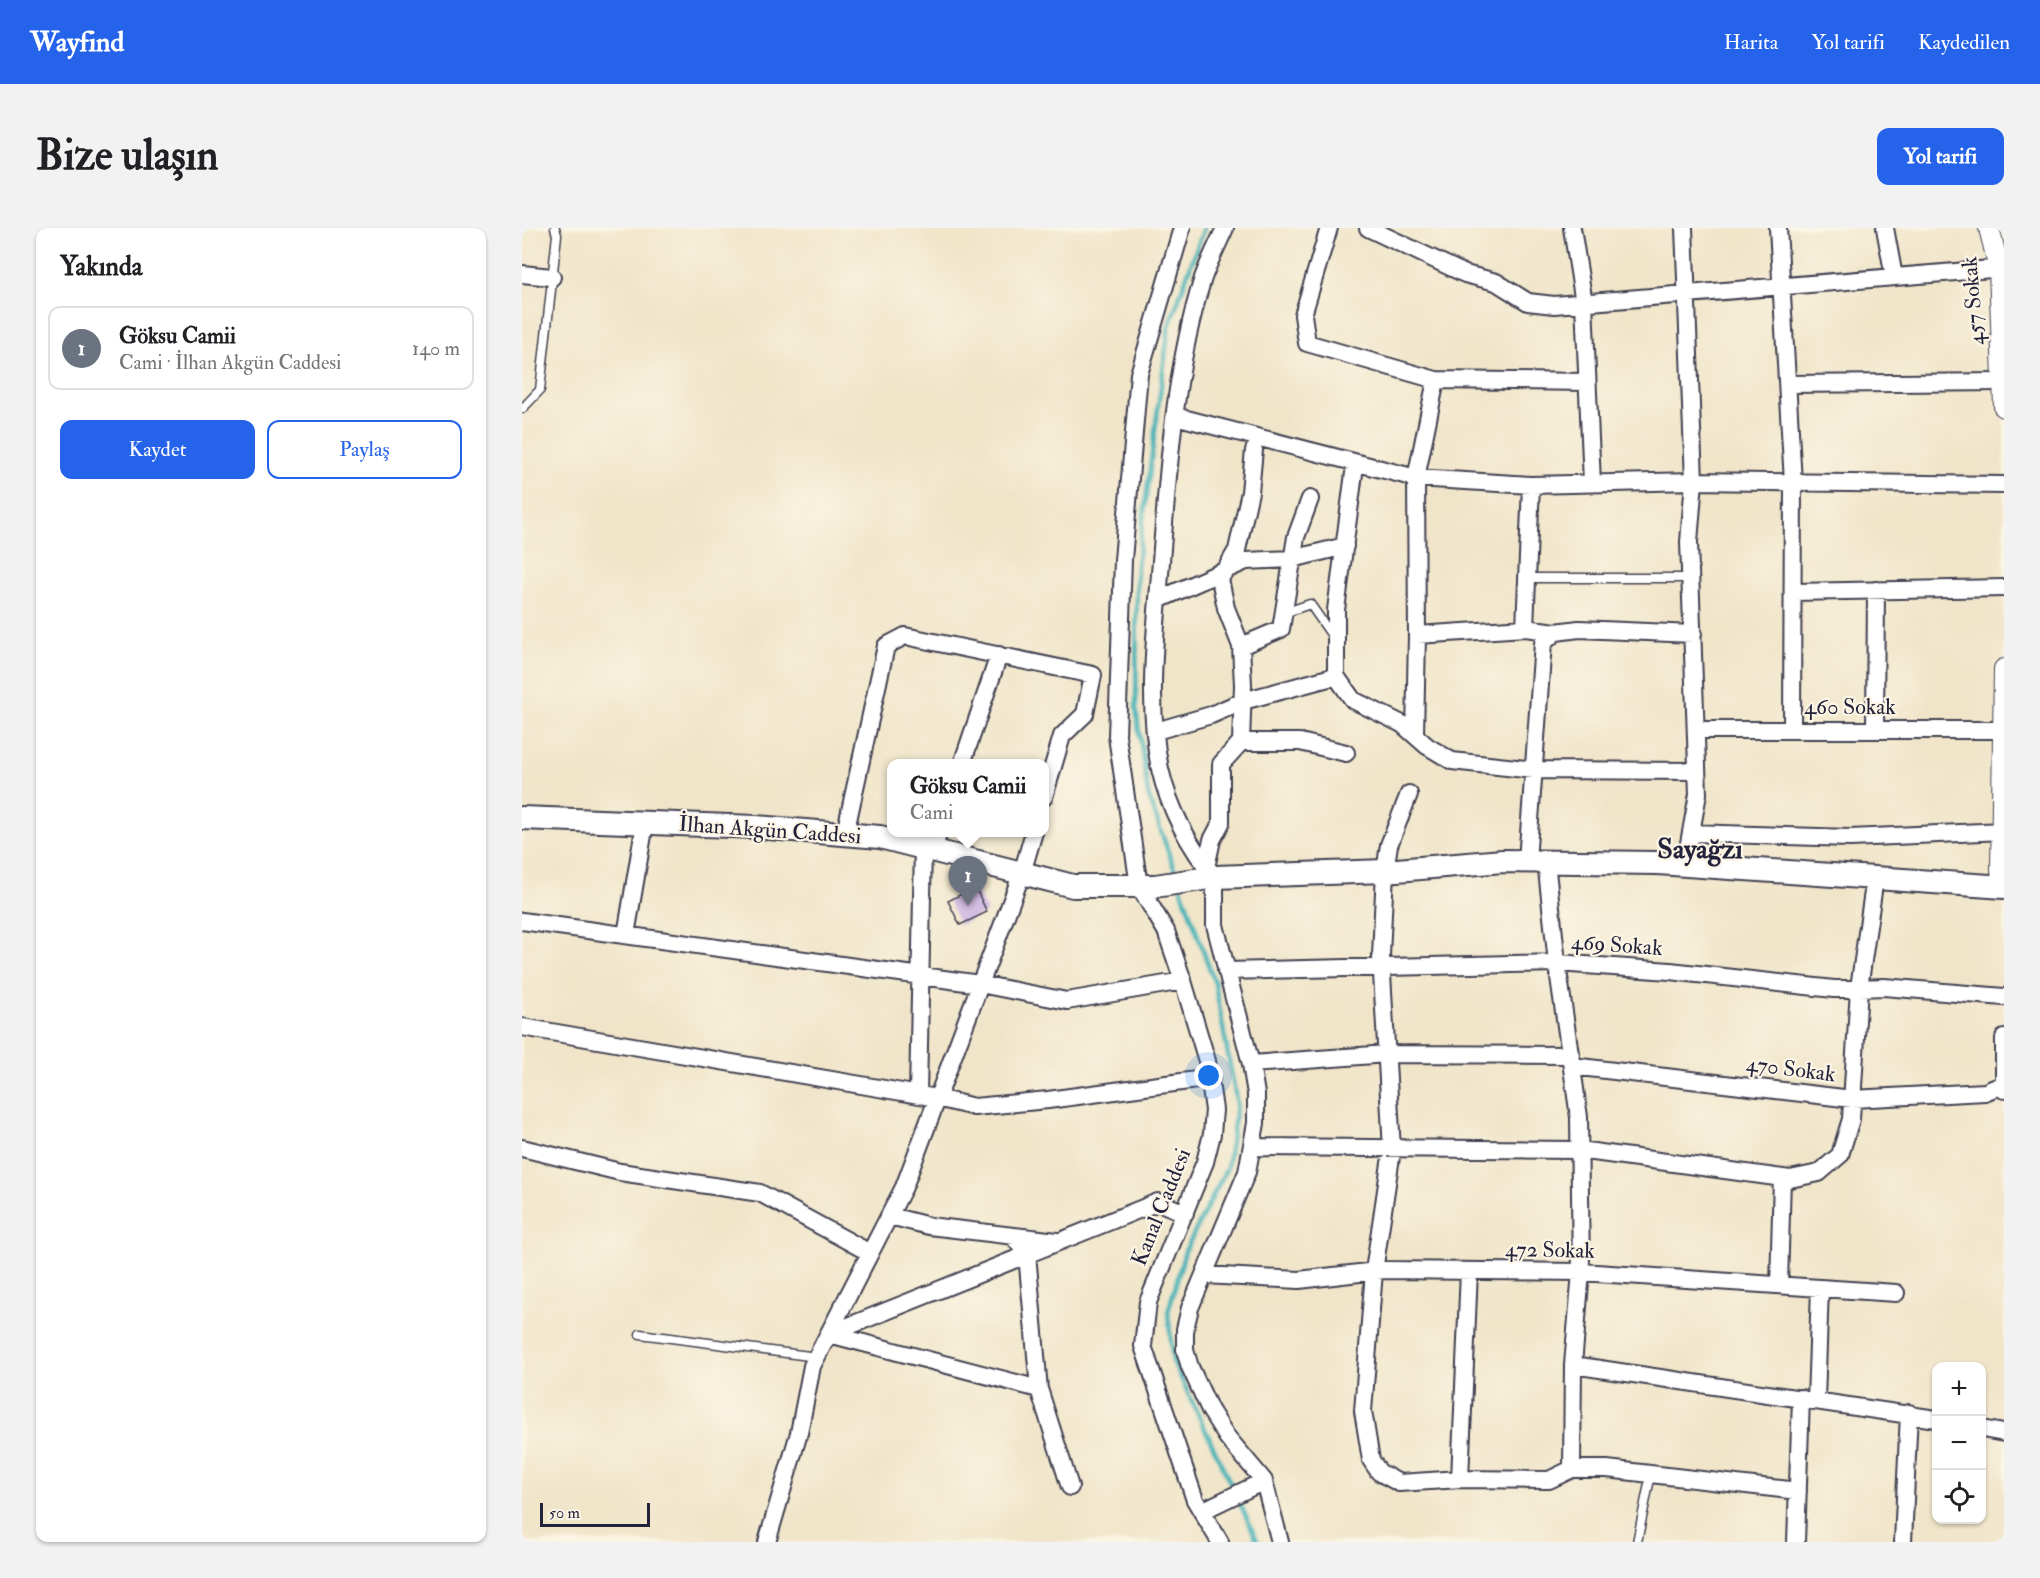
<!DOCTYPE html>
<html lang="tr">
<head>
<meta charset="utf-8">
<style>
  body { margin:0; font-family:"IM FELL Double Pica",serif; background:#f2f2f2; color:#202124 }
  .controls { position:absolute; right:18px; bottom:18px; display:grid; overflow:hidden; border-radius:12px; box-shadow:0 2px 4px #0004 }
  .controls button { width:54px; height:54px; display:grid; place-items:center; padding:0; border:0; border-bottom:2px solid #e0e0e0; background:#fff; color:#202124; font:30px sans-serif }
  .scale { position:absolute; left:18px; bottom:15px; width:110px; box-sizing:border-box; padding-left:6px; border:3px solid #22223b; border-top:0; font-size:16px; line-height:21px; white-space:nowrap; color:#22223b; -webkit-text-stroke:4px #fcf5e5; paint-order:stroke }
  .you { position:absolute; left:687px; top:848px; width:21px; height:21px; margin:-15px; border:4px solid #fff; border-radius:50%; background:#1a73e8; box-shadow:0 0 0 9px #1a73e833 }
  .badge { display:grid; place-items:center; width:39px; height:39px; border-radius:50%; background:#2563eb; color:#fff; font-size:20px; font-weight:700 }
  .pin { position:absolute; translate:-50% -50px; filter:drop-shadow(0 2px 3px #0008) }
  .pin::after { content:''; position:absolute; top:32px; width:21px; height:18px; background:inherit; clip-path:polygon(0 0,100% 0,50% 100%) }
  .popup { position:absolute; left:365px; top:531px; width:162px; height:78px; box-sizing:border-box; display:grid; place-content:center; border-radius:12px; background:#fff; filter:drop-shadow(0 2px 4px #0005); font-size:20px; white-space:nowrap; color:#757577 }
  .popup b { font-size:22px; color:#202124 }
  .popup::after { content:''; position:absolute; left:50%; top:100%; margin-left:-12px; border:12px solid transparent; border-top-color:#fff }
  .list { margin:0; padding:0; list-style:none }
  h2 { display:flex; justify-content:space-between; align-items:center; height:78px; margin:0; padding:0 24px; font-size:26px }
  h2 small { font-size:20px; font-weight:400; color:#757577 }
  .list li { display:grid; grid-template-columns:39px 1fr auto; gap:18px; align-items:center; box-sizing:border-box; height:84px; margin:0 12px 12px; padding:0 12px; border:2px solid #e0e0e0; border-radius:12px }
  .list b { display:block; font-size:22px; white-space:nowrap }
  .list p { margin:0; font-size:20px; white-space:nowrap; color:#757577 }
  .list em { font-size:20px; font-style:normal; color:#757577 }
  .actions { display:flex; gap:12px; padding:18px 24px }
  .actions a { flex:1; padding:14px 0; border:2px solid #2563eb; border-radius:12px; text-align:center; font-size:21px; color:#2563eb }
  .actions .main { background:#2563eb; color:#fff }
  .icon { flex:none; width:33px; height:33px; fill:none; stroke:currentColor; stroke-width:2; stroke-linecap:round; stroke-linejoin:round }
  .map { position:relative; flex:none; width:1482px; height:1314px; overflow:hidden; border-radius:12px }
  header { display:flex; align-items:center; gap:36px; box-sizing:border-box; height:84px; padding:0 30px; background:#2563eb; color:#fff }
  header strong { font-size:28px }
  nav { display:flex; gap:33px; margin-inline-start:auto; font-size:21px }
  .intro { display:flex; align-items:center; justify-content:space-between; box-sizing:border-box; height:144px; padding:0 36px }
  h1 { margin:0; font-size:42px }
  .button { padding:15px 27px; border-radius:12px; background:#2563eb; color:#fff; font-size:21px; font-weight:700 }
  main { display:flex; gap:36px; padding:0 36px }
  aside { flex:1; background:#fff; border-radius:12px; box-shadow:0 2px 4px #0004 }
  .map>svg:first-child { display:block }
</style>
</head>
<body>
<header>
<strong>Wayfind</strong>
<nav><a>Harita</a><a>Yol tarifi</a><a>Kaydedilen</a></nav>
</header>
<div class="intro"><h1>Bize ulaşın</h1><a class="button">Yol tarifi</a></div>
<main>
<aside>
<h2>Yakında<small></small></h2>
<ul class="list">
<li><span class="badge" style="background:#6b7280">1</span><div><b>Göksu Camii</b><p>Cami · İlhan Akgün Caddesi</p></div><em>140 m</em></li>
</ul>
<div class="actions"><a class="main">Kaydet</a><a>Paylaş</a></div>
</aside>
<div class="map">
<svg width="1482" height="1314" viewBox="0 0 1482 1314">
  <rect width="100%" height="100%" fill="#fcf5e5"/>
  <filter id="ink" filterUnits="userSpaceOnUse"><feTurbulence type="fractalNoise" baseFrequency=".0167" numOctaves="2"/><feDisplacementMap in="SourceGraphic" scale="12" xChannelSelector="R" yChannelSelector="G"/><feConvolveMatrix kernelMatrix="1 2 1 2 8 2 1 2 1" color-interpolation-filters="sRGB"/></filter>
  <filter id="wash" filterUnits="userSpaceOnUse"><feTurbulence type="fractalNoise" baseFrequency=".008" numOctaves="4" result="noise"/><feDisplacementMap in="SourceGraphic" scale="24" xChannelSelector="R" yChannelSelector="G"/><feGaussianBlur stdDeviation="1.35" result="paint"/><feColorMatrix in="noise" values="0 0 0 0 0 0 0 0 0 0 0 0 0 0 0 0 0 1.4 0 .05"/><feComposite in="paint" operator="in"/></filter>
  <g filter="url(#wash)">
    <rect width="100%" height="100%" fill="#f0e5c9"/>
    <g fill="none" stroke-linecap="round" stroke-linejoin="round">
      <!-- stream -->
      <path stroke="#41b2b8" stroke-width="4.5" d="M655 649 626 566 614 481 615 338 647 98 682 0
        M659 660 693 756 715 876 705 940 663 1023 646 1084 651 1133 736 1314"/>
    </g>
    <g id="blocks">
      <!-- building -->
      <path fill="#bd9fe1" d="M453 659 465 684 438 697 426 673Z"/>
    </g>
  </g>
  <g filter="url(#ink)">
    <use href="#blocks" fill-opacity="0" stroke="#413f50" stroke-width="1.5"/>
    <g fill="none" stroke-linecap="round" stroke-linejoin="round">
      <!-- service casing -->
      <g stroke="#413f50" stroke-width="11">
        <path id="service" d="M0 181 18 162 35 7 33 0
          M1005 350H1169
          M762 385 788 376 811 409
          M118 1106 295 1129
          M1115 1314 1129 1246"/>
      </g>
      <!-- minor casing -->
      <g stroke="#413f50" stroke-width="20">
        <path id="minor" d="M660 0 617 146 601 332 595 508 617 658 644 703 661 753 685 833 692 882 690 906 683 934 626 1074 621 1118 673 1272 698 1314
          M703 0C696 16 687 33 681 50 651 145 646 248 638 346 633 411 625 476 638 541 647 580 667 619 693 649V697L729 836 734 866V895L725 944 668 1080 663 1101V1122L668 1139 688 1182 705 1209 742 1253 758 1314
          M807 0 781 87 785 115 914 152 1065 154
          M846 0 943 46 974 54 1006 74 1032 77 1482 40
          M1050 0 1062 75 1070 255
          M1162 0 1172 253 1167 314 1176 566 1163 637
          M1256 0 1271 254 1270 501
          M1363 0 1372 49
          M0 46 30 49
          M1266 156 1481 154
          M653 188 894 250 1009 257 1172 253 1482 257
          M832 245 814 382V448L831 472 880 496 905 518 930 533 1012 542 1175 543
          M1271 364 1482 360
          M636 372 724 333 770 331 823 318
          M1003 400 1009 257
          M895 407 1003 400 1034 404
          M719 418 759 401 774 309 788 271
          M1353 501 1354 362
          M1174 502H1482
          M634 503 689 487 721 473 814 448
          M893 507 895 407 894 250 914 152
          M719 514H778L824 525
          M440 536 477 427
          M887 566 867 617 863 643 859 728 870 922 852 1043 841 1183 849 1232 857 1244 877 1255 938 1251 1027 1252 1050 1241H1085L1276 1263
          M1169 605 1328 610 1482 603
          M323 606 364 418 383 408 571 447 563 486 540 508 522 569
          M411 622 417 604
          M1005 633 1021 415 1034 404 1057 401 1171 406
          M1024 633 1035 735 1057 889 1059 1044 1051 1137 1050 1241
          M684 639 690 612 699 595V536L719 514 721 457 719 418 704 380 698 351 715 322 728 264 732 222
          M0 693 458 756 545 773 661 753
          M104 707 123 595
          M704 743 1035 735 1148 743 1312 761 1362 759 1482 769
          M0 799 415 870 452 879 526 872 689 850
          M1482 810V862
          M729 836 865 826 1049 827
          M1050 838 1330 871 1463 864 1482 856
          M396 867 401 619
          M732 919 1057 922 1268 951 1297 945 1318 927 1329 891 1337 760 1353 650
          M0 920 98 944 238 965 348 1025
          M368 988 407 998 535 1013
          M491 1008 505 1026 517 1161 548 1259
          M682 1047 777 1052 863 1042 1059 1044 1374 1065
          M1257 1057 1260 950
          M307 1106 636 974 663 985
          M307 1106 517 1161
          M1051 1137 1414 1191
          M1294 1172 1298 1060
          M1460 1201 1482 1205
          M938 1251 947 1043
          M680 1283 742 1253
          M245 1314 277 1205 290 1138 382 959 500 645 512 604
          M1274 1314 1279 1170
          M1381 1314 1387 1185"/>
      </g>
      <!-- tertiary casing -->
      <g stroke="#413f50" stroke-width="22">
        <path id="tertiary" d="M1467 0 1477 40 1482 179
          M1481 659 1479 642 1482 441"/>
      </g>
      <!-- secondary casing -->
      <g stroke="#413f50" stroke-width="26">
        <path id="secondary" d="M0 590 234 599 358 609 551 658H633L693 649 863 643 981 633 1136 635 1482 659"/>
      </g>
      <!-- service -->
      <use href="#service" stroke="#fff" stroke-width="8"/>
      <!-- minor -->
      <use href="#minor" stroke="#fff" stroke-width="16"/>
      <!-- tertiary -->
      <use href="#tertiary" stroke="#fff" stroke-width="20"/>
      <!-- secondary -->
      <use href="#secondary" stroke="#fff" stroke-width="22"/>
    </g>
  </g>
  <g text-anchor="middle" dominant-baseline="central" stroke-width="4.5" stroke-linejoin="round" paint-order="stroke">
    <!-- street labels -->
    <g font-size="22" fill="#22223b" stroke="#fcf5e5">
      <text transform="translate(1451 73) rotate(-95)">457 Sokak</text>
      <text x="1328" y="479">460 Sokak</text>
      <text transform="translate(248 602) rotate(4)">İlhan Akgün Caddesi</text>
      <text transform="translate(1095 717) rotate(4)">469 Sokak</text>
      <text transform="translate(1269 841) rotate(7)">470 Sokak</text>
      <text transform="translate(639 979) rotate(-68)">Kanal Caddesi</text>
      <text transform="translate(1028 1022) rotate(1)">472 Sokak</text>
    </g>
    <!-- district labels -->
    <g font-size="28" font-weight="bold" fill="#22223b" stroke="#fcf5e5">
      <text x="1178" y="621">Sayağzı</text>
    </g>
  </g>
</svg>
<div class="controls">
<button>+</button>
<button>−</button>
<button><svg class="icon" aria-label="locate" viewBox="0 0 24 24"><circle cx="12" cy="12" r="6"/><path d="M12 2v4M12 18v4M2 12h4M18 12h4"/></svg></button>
</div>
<div class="scale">50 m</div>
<div class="you"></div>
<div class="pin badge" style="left:446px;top:678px;background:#6b7280">1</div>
<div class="popup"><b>Göksu Camii</b>Cami</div>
</div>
</main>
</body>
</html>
